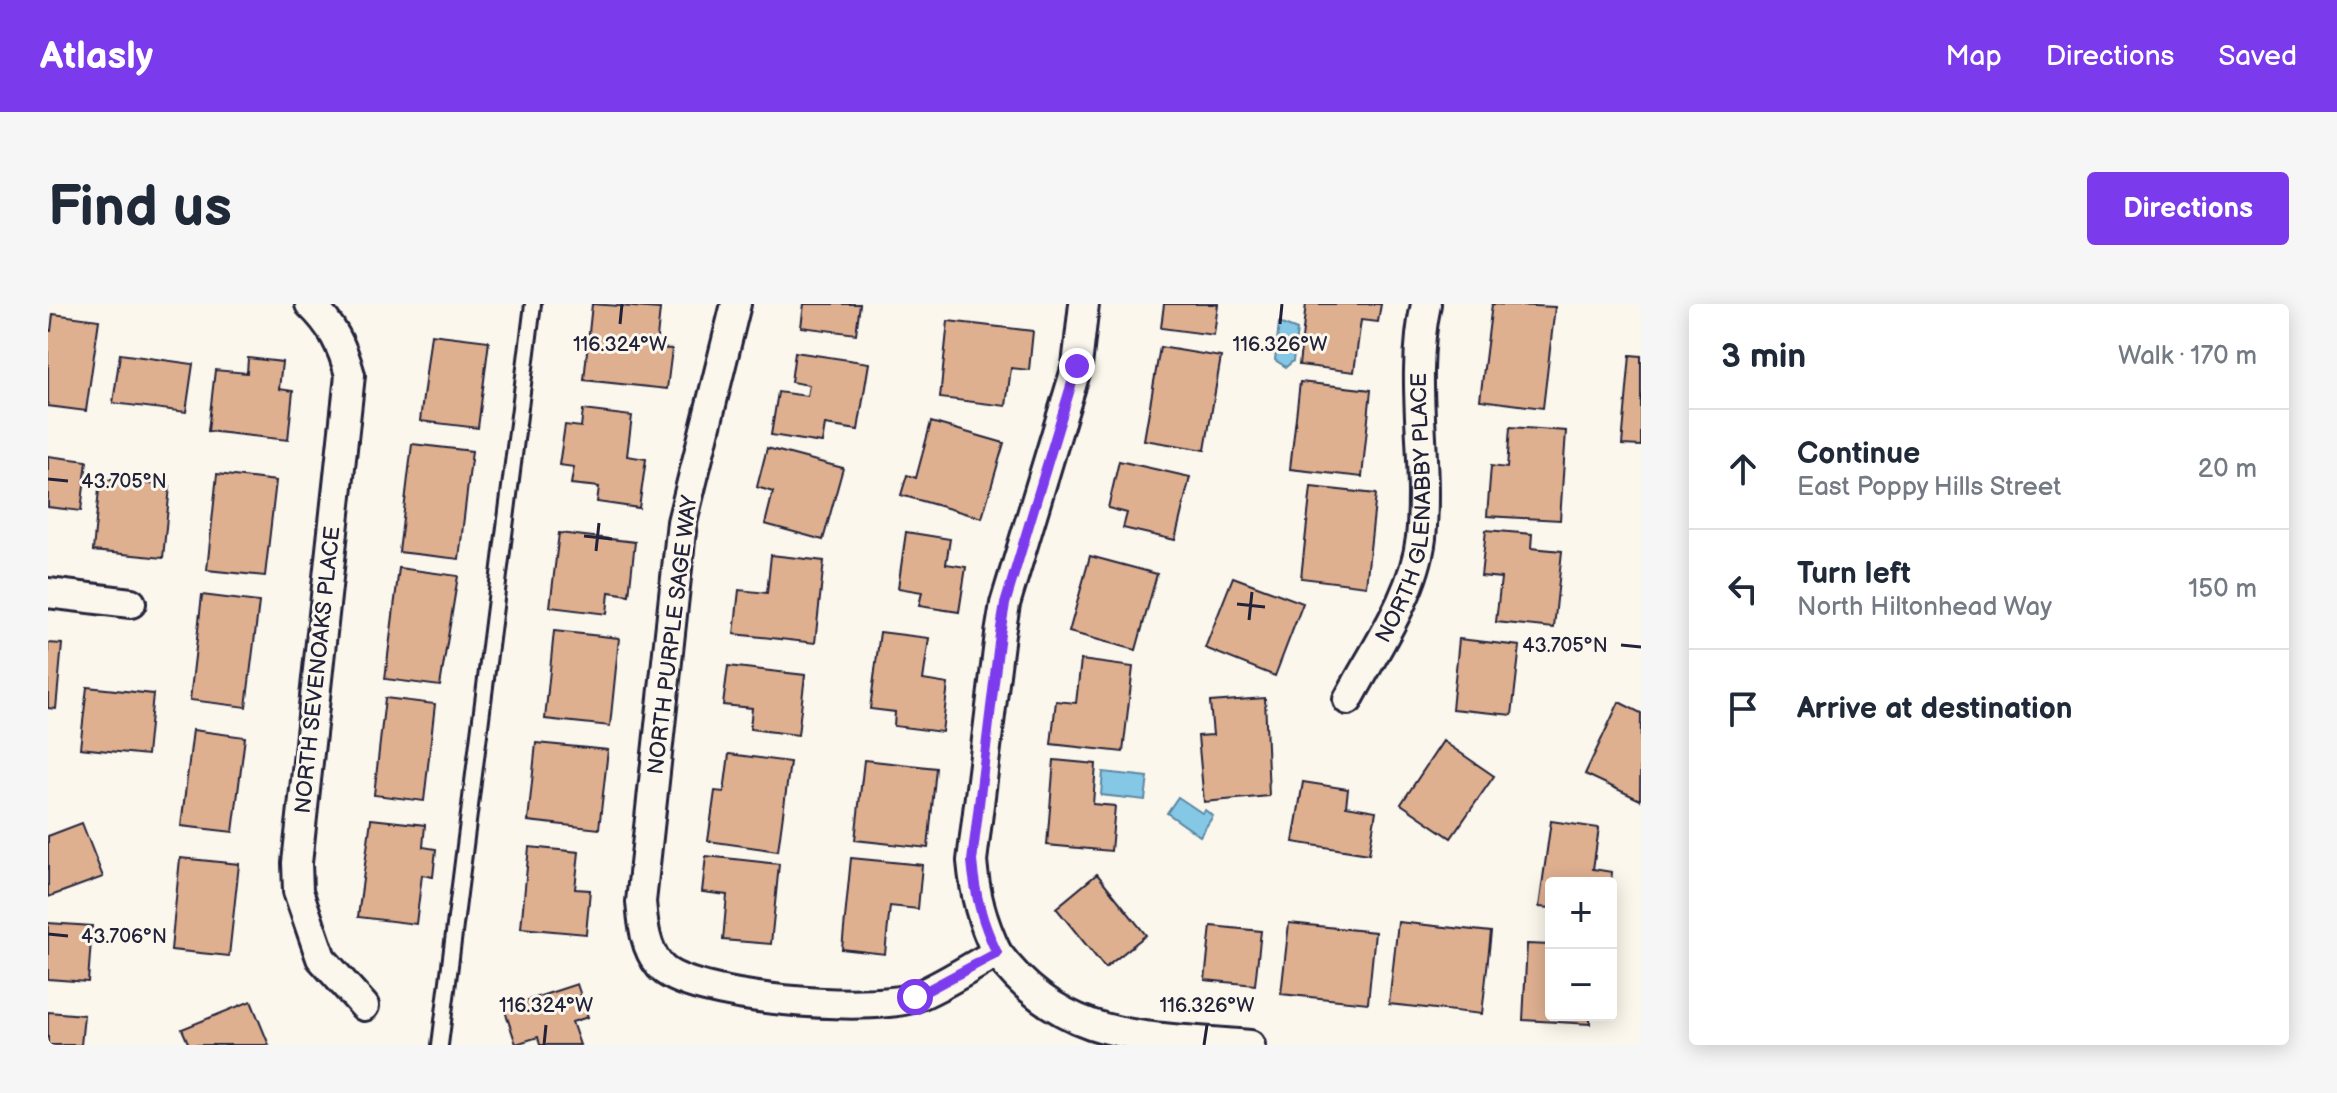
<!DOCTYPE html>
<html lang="en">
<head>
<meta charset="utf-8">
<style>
  body { margin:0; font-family:"Balsamiq Sans",sans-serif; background:#f6f6f7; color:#1f2937 }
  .controls { position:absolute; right:24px; bottom:24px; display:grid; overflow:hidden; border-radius:8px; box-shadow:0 4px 20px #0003 }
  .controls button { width:72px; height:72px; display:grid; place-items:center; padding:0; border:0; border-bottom:2px solid #e0e1e3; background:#fff; color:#1f2937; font:40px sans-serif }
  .stop { position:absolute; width:24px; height:24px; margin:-18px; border:6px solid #7c3aed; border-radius:50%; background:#fff }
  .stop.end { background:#7c3aed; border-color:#fff; box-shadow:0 2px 8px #0008 }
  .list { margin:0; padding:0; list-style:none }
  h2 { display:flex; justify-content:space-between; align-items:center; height:104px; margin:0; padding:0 32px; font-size:34px }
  h2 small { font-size:26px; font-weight:400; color:#747a83 }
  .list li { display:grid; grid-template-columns:52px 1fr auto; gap:24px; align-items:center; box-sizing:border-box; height:120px; padding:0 32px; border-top:2px solid #e0e1e3 }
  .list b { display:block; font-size:30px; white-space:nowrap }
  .list p { margin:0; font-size:26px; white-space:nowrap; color:#747a83 }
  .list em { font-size:26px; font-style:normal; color:#747a83 }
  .icon { flex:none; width:44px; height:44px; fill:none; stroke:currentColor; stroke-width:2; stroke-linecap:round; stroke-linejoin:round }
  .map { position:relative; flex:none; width:1593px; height:741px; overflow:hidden; border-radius:8px }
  header { display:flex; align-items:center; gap:48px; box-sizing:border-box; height:112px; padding:0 40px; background:#7c3aed; color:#fff }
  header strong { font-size:38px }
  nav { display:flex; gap:44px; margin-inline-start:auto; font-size:28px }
  .intro { display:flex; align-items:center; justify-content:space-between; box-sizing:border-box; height:192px; padding:0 48px }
  h1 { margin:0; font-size:56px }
  .button { padding:20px 36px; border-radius:8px; background:#7c3aed; color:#fff; font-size:28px; font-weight:700 }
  main { display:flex; gap:48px; padding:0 48px }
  aside { flex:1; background:#fff; border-radius:8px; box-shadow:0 4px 20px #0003 }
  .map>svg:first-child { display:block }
</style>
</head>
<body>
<header>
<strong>Atlasly</strong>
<nav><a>Map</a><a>Directions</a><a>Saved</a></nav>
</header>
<div class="intro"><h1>Find us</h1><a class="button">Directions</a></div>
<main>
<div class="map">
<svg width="1593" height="741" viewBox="0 0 1593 741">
  <rect width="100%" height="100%" fill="#fbf7ec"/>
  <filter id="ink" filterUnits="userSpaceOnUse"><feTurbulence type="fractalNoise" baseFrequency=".0125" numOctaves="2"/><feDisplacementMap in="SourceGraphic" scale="16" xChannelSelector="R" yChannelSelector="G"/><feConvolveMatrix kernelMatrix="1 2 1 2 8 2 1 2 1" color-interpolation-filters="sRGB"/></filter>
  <g filter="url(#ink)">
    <!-- water -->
    <path fill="#85c8e6" stroke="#5d86a2" stroke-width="2" d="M1231 19 1249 26 1245 57 1238 63 1227 56Z
      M1055 468 1100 473 1097 496 1053 491Z
      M1130 493 1154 509 1157 506 1165 512 1152 532 1119 509Z"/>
    <!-- building -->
    <path fill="#dfb090" stroke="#22223b" stroke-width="2" d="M544 0 612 5 608 44 624 45 619 85 536 76Z
      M756 0H812L808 30 753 23Z
      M1116 0H1170L1166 31 1113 24Z
      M1258 0H1333L1330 18 1313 16 1306 68 1251 61Z
      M1444 0 1507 3 1495 104 1432 96Z
      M5 10 51 16 38 107 0 102V26L3 27Z
      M900 17 985 27 981 66 963 64 958 102 892 94Z
      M383 30 441 37 430 124 372 117Z
      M1112 43 1173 53 1157 146 1096 136Z
      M747 48 821 59 810 126 777 121 774 139 723 131 730 88 759 92 761 81 743 78Z
      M72 50 145 60 138 108 65 99Z
      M1582 51 1593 52V142L1574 141Z
      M200 54 234 58 231 85 245 87 240 136 160 127 167 66 199 69Z
      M1252 78 1323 86 1314 173 1242 165Z
      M535 106 584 112 579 152 598 155 591 204 549 198 551 183 523 180 526 163 511 161 517 121 533 123Z
      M883 118 956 139 934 214 853 191 859 171 868 174Z
      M1462 123 1518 127 1512 216 1439 212 1443 162 1459 164Z
      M364 140 424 147 411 255 351 248Z
      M719 144 795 164 775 236 717 220 725 188 709 183Z
      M0 152 39 157 33 207 0 203Z
      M1071 157 1142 173 1127 236 1075 224 1079 209 1060 204Z
      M169 170 228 177 217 272 159 266Z
      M52 175 122 182 115 254 45 247Z
      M1263 183 1328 190 1318 282 1253 274Z
      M1438 226 1484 230 1483 244 1514 247 1506 324 1448 318 1453 274 1433 272Z
      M858 228 902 235 898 260 918 263 911 308 871 302 874 288 850 284Z
      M511 229 587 238 581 291 561 288 559 310 502 303Z
      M723 251 776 257 767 339 686 330 691 286 719 289Z
      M1042 252 1109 270 1088 346 1021 328Z
      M351 264 410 272 392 382 337 375Z
      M1185 273 1255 299 1227 372 1157 344Z
      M154 291 211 298 198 403 142 396Z
      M506 327 571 334 562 422 497 415Z
      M832 328 881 334 875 376 900 380 894 428 846 422 847 408 822 405Z
      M1411 335 1472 342 1464 411 1404 405Z
      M0 339 14 340 8 405 0 404Z
      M1033 356 1085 363 1075 448 1003 440 1008 397 1028 399Z
      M680 362 757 371 750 431 702 425 704 404 675 401Z
      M39 383 105 390 99 451 32 444Z
      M337 394 387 400 376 497 326 491Z
      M1217 394 1221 492 1156 498 1150 432 1165 431 1162 398Z
      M1571 398 1593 409 1592 496 1537 470Z
      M145 426 197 433 185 528 133 522Z
      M1395 437 1446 472 1403 534 1353 500Z
      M488 439 560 446 551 525 480 517Z
      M681 450 742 458 730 547 660 537 667 487 676 488Z
      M816 456 888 464 880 544 807 536Z
      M1006 456 1048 460 1045 500 1067 502 1063 547 999 541Z
      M1255 478 1300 485 1298 502 1328 507 1321 550 1245 538Z
      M323 515 377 521 375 543 388 545 385 573 374 571 368 620 310 613Z
      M1503 517 1551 524 1545 565 1564 568 1563 579H1503V604L1491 603Z
      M34 519 55 573 0 593V532Z
      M481 543 531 548 527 585 542 586 538 630 473 624Z
      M658 552 731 560 723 640 675 636 679 591 654 588Z
      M132 554 191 560 181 652 123 646Z
      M803 554 874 561 870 605 842 602 837 650 794 645Z
      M1049 570 1098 631 1057 664 1008 604Z
      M1350 618 1443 628 1434 710 1341 700Z
      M0 619 44 622 40 678 0 675Z
      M1241 619 1327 628 1320 699 1233 690Z
      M1163 622 1213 627 1207 681 1157 676Z
      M1479 640 1503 641V711H1542V720L1475 716Z
      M529 680 540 713 524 718 532 741H492L490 733 468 740 456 704Z
      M203 697 221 741H141L134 725Z
      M0 708 36 711 33 741H0Z"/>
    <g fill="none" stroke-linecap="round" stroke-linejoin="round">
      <!-- lane casing -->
      <g stroke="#22223b" stroke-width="20">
        <path id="lane" d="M392 741 485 0"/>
      </g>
      <!-- street casing -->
      <g stroke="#22223b" stroke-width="34">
        <g id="street">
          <path d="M262 0C284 21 294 41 302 71L249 559 250 587 273 654 316 702"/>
          <path d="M688 0 634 218 593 598C595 620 597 644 612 662 639 695 826 709 867 693 895 682 922 663 949 649 1018 741 1098 731 1202 741"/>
          <path d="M0 289 83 299"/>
          <path id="s1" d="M1300 396C1327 345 1366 291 1373 234 1381 156 1361 78 1378 0"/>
          <path d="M949 649C934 618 927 591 924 557L952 330 957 300 1029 62 1036 0"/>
        </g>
      </g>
      <!-- lane -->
      <use href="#lane" stroke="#fbf7ec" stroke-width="14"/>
      <!-- street -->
      <use href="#street" stroke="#fbf7ec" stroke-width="28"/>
    </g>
  </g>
  <g fill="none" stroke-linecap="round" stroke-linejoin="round" filter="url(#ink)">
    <!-- route -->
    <path stroke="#7c3aed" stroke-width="10" d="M867 693 949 649C934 618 927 591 924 557L952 330 957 300 1029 62"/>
  </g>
  <!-- ticks -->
  <path fill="none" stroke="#22223b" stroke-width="3" d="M572 20 574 0M1232 20 1234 0M0 175 20 177M536 232 564 235M548 247 551 219M1189 300 1217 303M1201 316 1204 288M1573 341 1593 343M0 630 20 632M496 741 498 721M1156 741 1159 721"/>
  <g text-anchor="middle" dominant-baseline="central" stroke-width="6" stroke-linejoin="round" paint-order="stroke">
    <!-- street labels -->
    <g font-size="22" fill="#22223b" stroke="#fbf7ec">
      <text stroke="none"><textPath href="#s1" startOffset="206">NORTH GLENABBY PLACE</textPath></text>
      <text transform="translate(625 331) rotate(-83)">NORTH PURPLE SAGE WAY</text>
      <text transform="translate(270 366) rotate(-84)">NORTH SEVENOAKS PLACE</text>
    </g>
  </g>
  <g font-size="20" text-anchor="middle" fill="#22223b" stroke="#fbf7ec" stroke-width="6" stroke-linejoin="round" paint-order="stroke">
    <text x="572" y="47">116.324°W</text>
    <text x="1232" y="47">116.326°W</text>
    <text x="76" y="184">43.705°N</text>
    <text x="1517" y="348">43.705°N</text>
    <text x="76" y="639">43.706°N</text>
    <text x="498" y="708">116.324°W</text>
    <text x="1159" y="708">116.326°W</text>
  </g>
</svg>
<div class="controls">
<button>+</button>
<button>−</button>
</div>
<div class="stop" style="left:867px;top:693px"></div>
<div class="stop end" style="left:1029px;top:62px"></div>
</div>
<aside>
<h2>3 min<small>Walk · 170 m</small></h2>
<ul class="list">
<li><svg class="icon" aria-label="ahead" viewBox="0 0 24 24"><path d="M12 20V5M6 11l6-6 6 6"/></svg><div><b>Continue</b><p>East Poppy Hills Street</p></div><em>20 m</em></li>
<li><svg class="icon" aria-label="left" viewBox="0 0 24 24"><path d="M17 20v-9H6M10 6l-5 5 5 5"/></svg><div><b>Turn left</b><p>North Hiltonhead Way</p></div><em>150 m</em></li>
<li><svg class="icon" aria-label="arrive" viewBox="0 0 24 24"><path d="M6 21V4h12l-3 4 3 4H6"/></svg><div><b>Arrive at destination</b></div></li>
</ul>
</aside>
</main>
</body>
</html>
